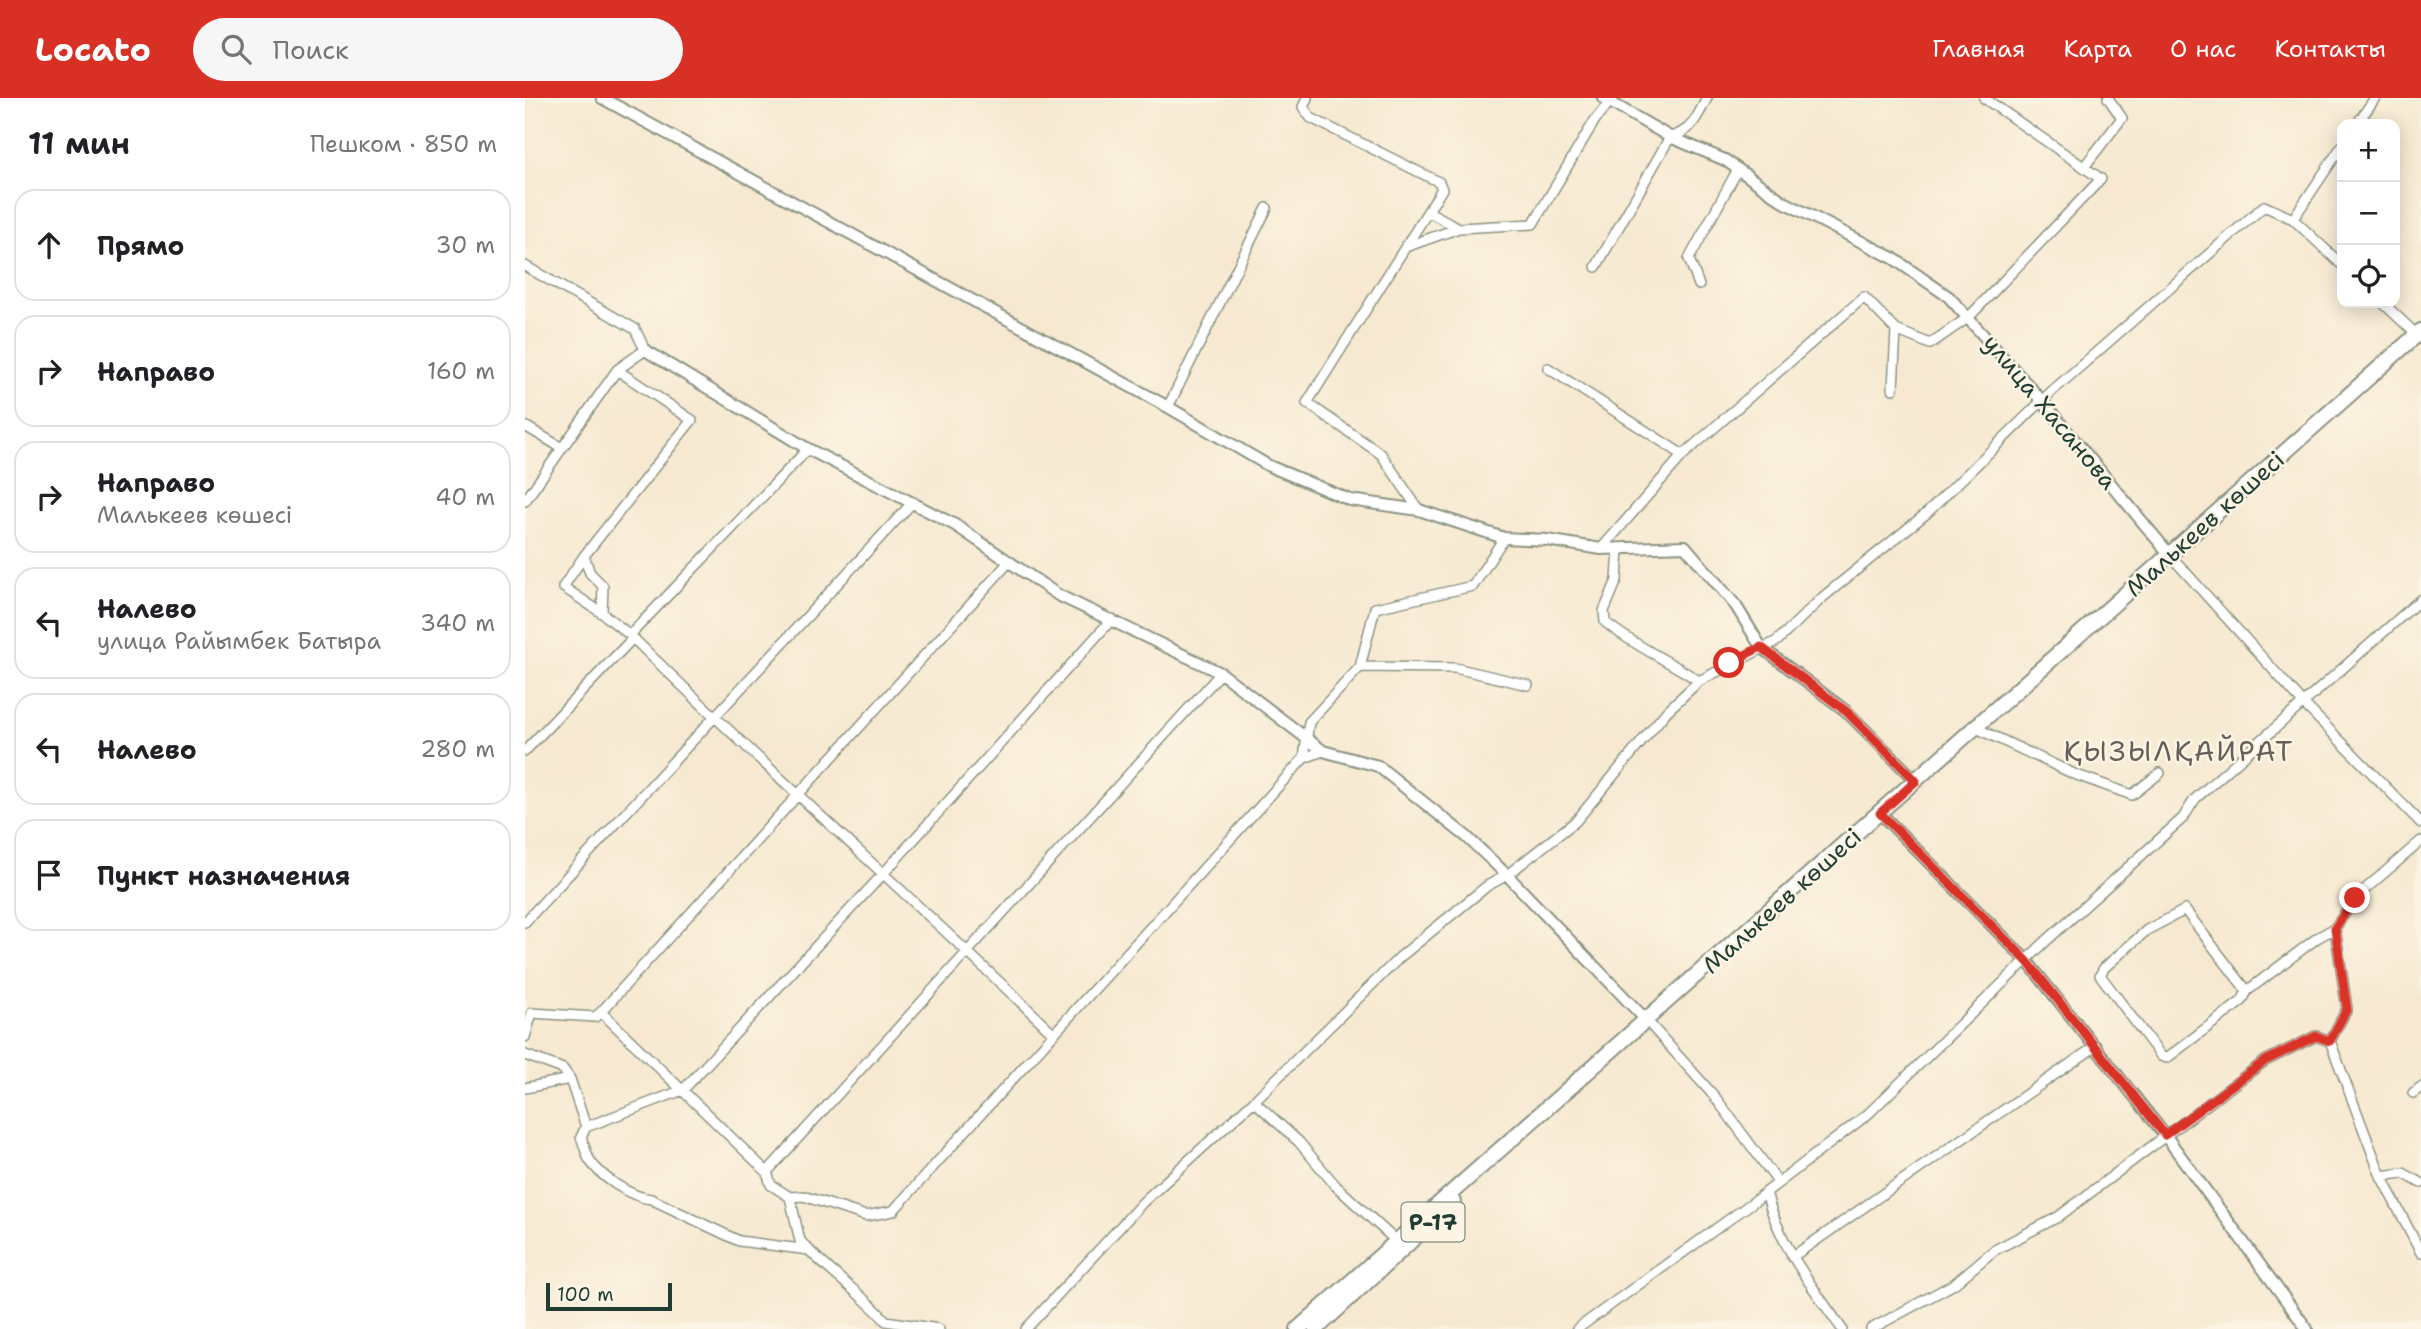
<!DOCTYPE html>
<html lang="ru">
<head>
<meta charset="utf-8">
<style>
  body { margin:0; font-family:"Shantell Sans",sans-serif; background:#f6f6f6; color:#202124 }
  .controls { position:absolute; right:21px; top:21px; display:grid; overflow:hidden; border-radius:14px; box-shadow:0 4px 18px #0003 }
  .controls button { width:63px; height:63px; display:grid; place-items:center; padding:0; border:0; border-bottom:2px solid #e0e0e0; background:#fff; color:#202124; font:35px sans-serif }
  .scale { position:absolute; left:21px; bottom:18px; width:126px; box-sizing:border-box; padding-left:7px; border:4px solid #1f3d34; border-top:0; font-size:19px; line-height:24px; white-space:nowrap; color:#1f3d34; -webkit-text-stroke:5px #fcf5e5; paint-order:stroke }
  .stop { position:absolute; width:21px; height:21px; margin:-16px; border:5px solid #d93025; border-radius:50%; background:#fff }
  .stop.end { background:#d93025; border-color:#fff; box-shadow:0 2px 7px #0008 }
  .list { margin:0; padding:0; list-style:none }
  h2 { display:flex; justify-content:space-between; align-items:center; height:91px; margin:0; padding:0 28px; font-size:30px }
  h2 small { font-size:23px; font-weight:400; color:#757577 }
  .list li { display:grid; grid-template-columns:46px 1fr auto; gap:21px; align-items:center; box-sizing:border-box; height:112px; margin:0 14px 14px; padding:0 14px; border:2px solid #e0e0e0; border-radius:21px }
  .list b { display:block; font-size:26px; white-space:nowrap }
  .list p { margin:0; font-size:23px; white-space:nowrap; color:#757577 }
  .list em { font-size:23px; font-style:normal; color:#757577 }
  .icon { flex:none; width:38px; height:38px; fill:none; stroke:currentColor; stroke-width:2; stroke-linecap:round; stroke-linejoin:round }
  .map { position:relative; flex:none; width:1896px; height:1231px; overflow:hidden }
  header { display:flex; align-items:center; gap:42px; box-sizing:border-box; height:98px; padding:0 35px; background:#d93025; color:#fff }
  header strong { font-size:33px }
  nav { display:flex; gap:38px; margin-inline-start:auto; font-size:24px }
  .search { width:490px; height:63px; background:#f6f6f6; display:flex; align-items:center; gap:18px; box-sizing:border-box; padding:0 24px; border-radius:38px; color:#757577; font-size:26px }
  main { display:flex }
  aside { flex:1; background:#fff }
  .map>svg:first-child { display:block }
</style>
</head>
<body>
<header>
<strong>Locato</strong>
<div class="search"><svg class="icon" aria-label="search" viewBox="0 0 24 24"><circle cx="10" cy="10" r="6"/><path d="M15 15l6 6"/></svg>Поиск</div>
<nav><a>Главная</a><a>Карта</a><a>О нас</a><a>Контакты</a></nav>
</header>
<main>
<aside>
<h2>11 мин<small>Пешком · 850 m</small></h2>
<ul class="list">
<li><svg class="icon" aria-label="ahead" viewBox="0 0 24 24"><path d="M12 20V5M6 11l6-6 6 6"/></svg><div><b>Прямо</b></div><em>30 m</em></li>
<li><svg class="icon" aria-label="right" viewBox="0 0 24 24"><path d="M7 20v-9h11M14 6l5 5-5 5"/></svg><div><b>Направо</b></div><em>160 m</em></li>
<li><svg class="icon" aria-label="right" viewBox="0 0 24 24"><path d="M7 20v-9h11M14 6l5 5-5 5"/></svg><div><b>Направо</b><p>Малькеев көшесі</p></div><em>40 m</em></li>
<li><svg class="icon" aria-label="left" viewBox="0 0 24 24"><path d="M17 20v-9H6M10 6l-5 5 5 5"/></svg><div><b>Налево</b><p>улица Райымбек Батыра</p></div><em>340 m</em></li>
<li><svg class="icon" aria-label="left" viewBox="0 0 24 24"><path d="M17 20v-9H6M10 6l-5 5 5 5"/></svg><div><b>Налево</b></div><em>280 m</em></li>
<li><svg class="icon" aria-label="arrive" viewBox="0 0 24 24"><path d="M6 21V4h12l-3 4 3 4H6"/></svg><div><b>Пункт назначения</b></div></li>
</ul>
</aside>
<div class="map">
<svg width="1896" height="1231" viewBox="0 0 1896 1231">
  <rect width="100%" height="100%" fill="#fcf5e5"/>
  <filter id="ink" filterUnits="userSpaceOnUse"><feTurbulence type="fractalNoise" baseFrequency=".0143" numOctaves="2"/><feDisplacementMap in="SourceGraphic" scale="14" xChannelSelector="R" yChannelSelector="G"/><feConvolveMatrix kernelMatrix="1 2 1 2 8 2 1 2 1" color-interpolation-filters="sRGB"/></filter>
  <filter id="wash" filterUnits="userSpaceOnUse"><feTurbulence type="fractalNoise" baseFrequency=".00686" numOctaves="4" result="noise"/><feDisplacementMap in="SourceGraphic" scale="28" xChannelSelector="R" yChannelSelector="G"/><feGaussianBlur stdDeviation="1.57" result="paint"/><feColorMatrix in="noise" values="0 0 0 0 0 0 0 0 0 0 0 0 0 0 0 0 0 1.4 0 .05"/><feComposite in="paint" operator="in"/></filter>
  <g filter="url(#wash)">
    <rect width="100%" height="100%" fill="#f7e9d1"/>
  </g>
  <g filter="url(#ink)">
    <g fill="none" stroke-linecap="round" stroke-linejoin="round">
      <!-- minor casing -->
      <g stroke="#8b9382" stroke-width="12">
        <path id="minor" d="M782 0 778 9 786 20 914 84 917 91 782 305 856 356 894 412
          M1832 26 1850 0
          M1559 69 1597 20 1583 0
          M904 114 934 130 1008 126 1070 22 1088 0
          M1768 121 1817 48
          M883 148 934 130
          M0 168 110 231 120 252 92 272 167 322 59 458 65 475 78 488 77 515 105 537
          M1071 169 1145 39C1167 34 1172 19 1182 0
          M1174 187 1164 161 1213 71
          M1858 205 1892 237
          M1023 270 1158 357
          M1368 291 1371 232
          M643 309 742 110
          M0 328 37 350
          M0 403 92 272
          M1094 450 1092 482 1079 513 1080 524C1109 548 1143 562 1174 583
          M1076 451 1158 357 1339 199 1371 232 1405 246 1444 219 1576 81 1459 0
          M1645 457 1779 606 1896 725
          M59 458 38 489 77 515
          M108 540C245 675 390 802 529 936
          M835 569 930 570 1003 587
          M1451 630 1549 676 1607 697 1635 675
          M0 653 108 540 105 537 283 351
          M779 660 798 653
          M0 824 388 404
          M1722 893 1660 812 1622 832 1579 870 1575 877 1636 958 1642 960 1717 903 1722 893 1792 840 1810 830
          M76 914 242 1074 696 575
          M1122 923 1190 999 1253 1084
          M0 939 7 915 70 919 76 914 485 463
          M1805 943 1822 911 1810 830 1830 800 1896 743
          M0 957 38 971 45 981 61 1029 158 992 358 776 587 521
          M0 990 45 981
          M1888 995 1896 989
          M729 1003 774 1044 811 1088 871 1143
          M61 1029 56 1039C59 1046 61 1055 64 1061 75 1079 106 1099 126 1101L214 1143 284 1152 275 1143 265 1099 246 1087 242 1074
          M1856 1078 1878 1075 1896 1085
          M1241 1094C1254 1147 1286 1187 1317 1231
          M265 1099 278 1098 341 1118 368 1113 779 660 784 624 835 569 850 510 948 488 979 440
          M284 1152C308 1177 337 1196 361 1223L414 1231
          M1267 1159 1571 948
          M501 1231 619 1103 729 1003 875 859 962 788 982 777 1051 723 1142 613 1174 583 1252 543 1298 499 1402 415 1526 294 1739 108 1768 121 1817 167
          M1052 1231 1231 1102 1343 1016 1520 844 1658 720 1670 701 1896 501
          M1346 1231 1429 1186 1468 1153 1533 1119 1740 963 1791 938 1805 943 1856 1078 1896 1155"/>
      </g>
      <!-- tertiary casing -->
      <g stroke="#8b9382" stroke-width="14">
        <path id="tertiary" d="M77 0 643 309 744 368 825 402 894 412 979 440 1022 442 1076 451 1160 448 1211 508 1236 549 1321 613 1391 683
          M1078 0 1145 39 1200 62 1259 104 1368 160 1424 199 1517 303 1645 457
          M120 252 283 351 430 427 533 497 696 575 798 653 853 668 942 739 982 777 1122 923
          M1355 715 1502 863 1640 1037 1782 1231"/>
      </g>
      <!-- primary casing -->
      <g stroke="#8b9382" stroke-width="18">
        <path id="primary" d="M773 1231 1896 233
          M791 1231 928 1104"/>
      </g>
      <!-- minor -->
      <use href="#minor" stroke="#fff" stroke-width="9"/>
      <!-- tertiary -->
      <use href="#tertiary" stroke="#fff" stroke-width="10"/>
      <!-- primary -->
      <use href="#primary" stroke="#fff" stroke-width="14"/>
    </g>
  </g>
  <g fill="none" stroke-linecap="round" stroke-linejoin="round" filter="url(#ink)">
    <!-- route -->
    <path stroke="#d93025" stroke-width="9" d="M1204 565 1236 549 1321 613 1391 683 1355 715 1502 863 1640 1037 1740 963 1791 938 1805 943 1822 911 1810 830 1830 800"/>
  </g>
  <g text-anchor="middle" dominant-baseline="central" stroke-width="5" stroke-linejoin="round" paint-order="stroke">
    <!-- shield labels -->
    <rect fill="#fcf5e5" stroke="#617469" stroke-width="2" x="876.5" y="1104.5" width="63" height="39" rx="5"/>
    <g font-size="23" font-weight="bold" fill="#1f3d34">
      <text x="908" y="1124">P-17</text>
    </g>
    <!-- street labels -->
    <g font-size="24" fill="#1f3d34" stroke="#fcf5e5">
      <text transform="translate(1525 314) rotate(50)">улица Хасанова</text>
      <text transform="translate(1680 426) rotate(-42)">Малькеев көшесі</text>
      <text transform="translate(1257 803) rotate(-42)">Малькеев көшесі</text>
    </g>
    <!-- quarter labels -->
    <g font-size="28" letter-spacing="2" fill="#676059" stroke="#fcf5e5">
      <text x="1654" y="653">ҚЫЗЫЛҚАЙРАТ</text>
    </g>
  </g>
</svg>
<div class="controls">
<button>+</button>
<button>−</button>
<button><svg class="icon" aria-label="locate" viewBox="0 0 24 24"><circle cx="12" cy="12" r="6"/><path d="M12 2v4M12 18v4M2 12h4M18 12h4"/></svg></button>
</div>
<div class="scale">100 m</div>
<div class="stop" style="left:1204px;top:565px"></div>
<div class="stop end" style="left:1830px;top:800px"></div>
</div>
</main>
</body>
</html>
